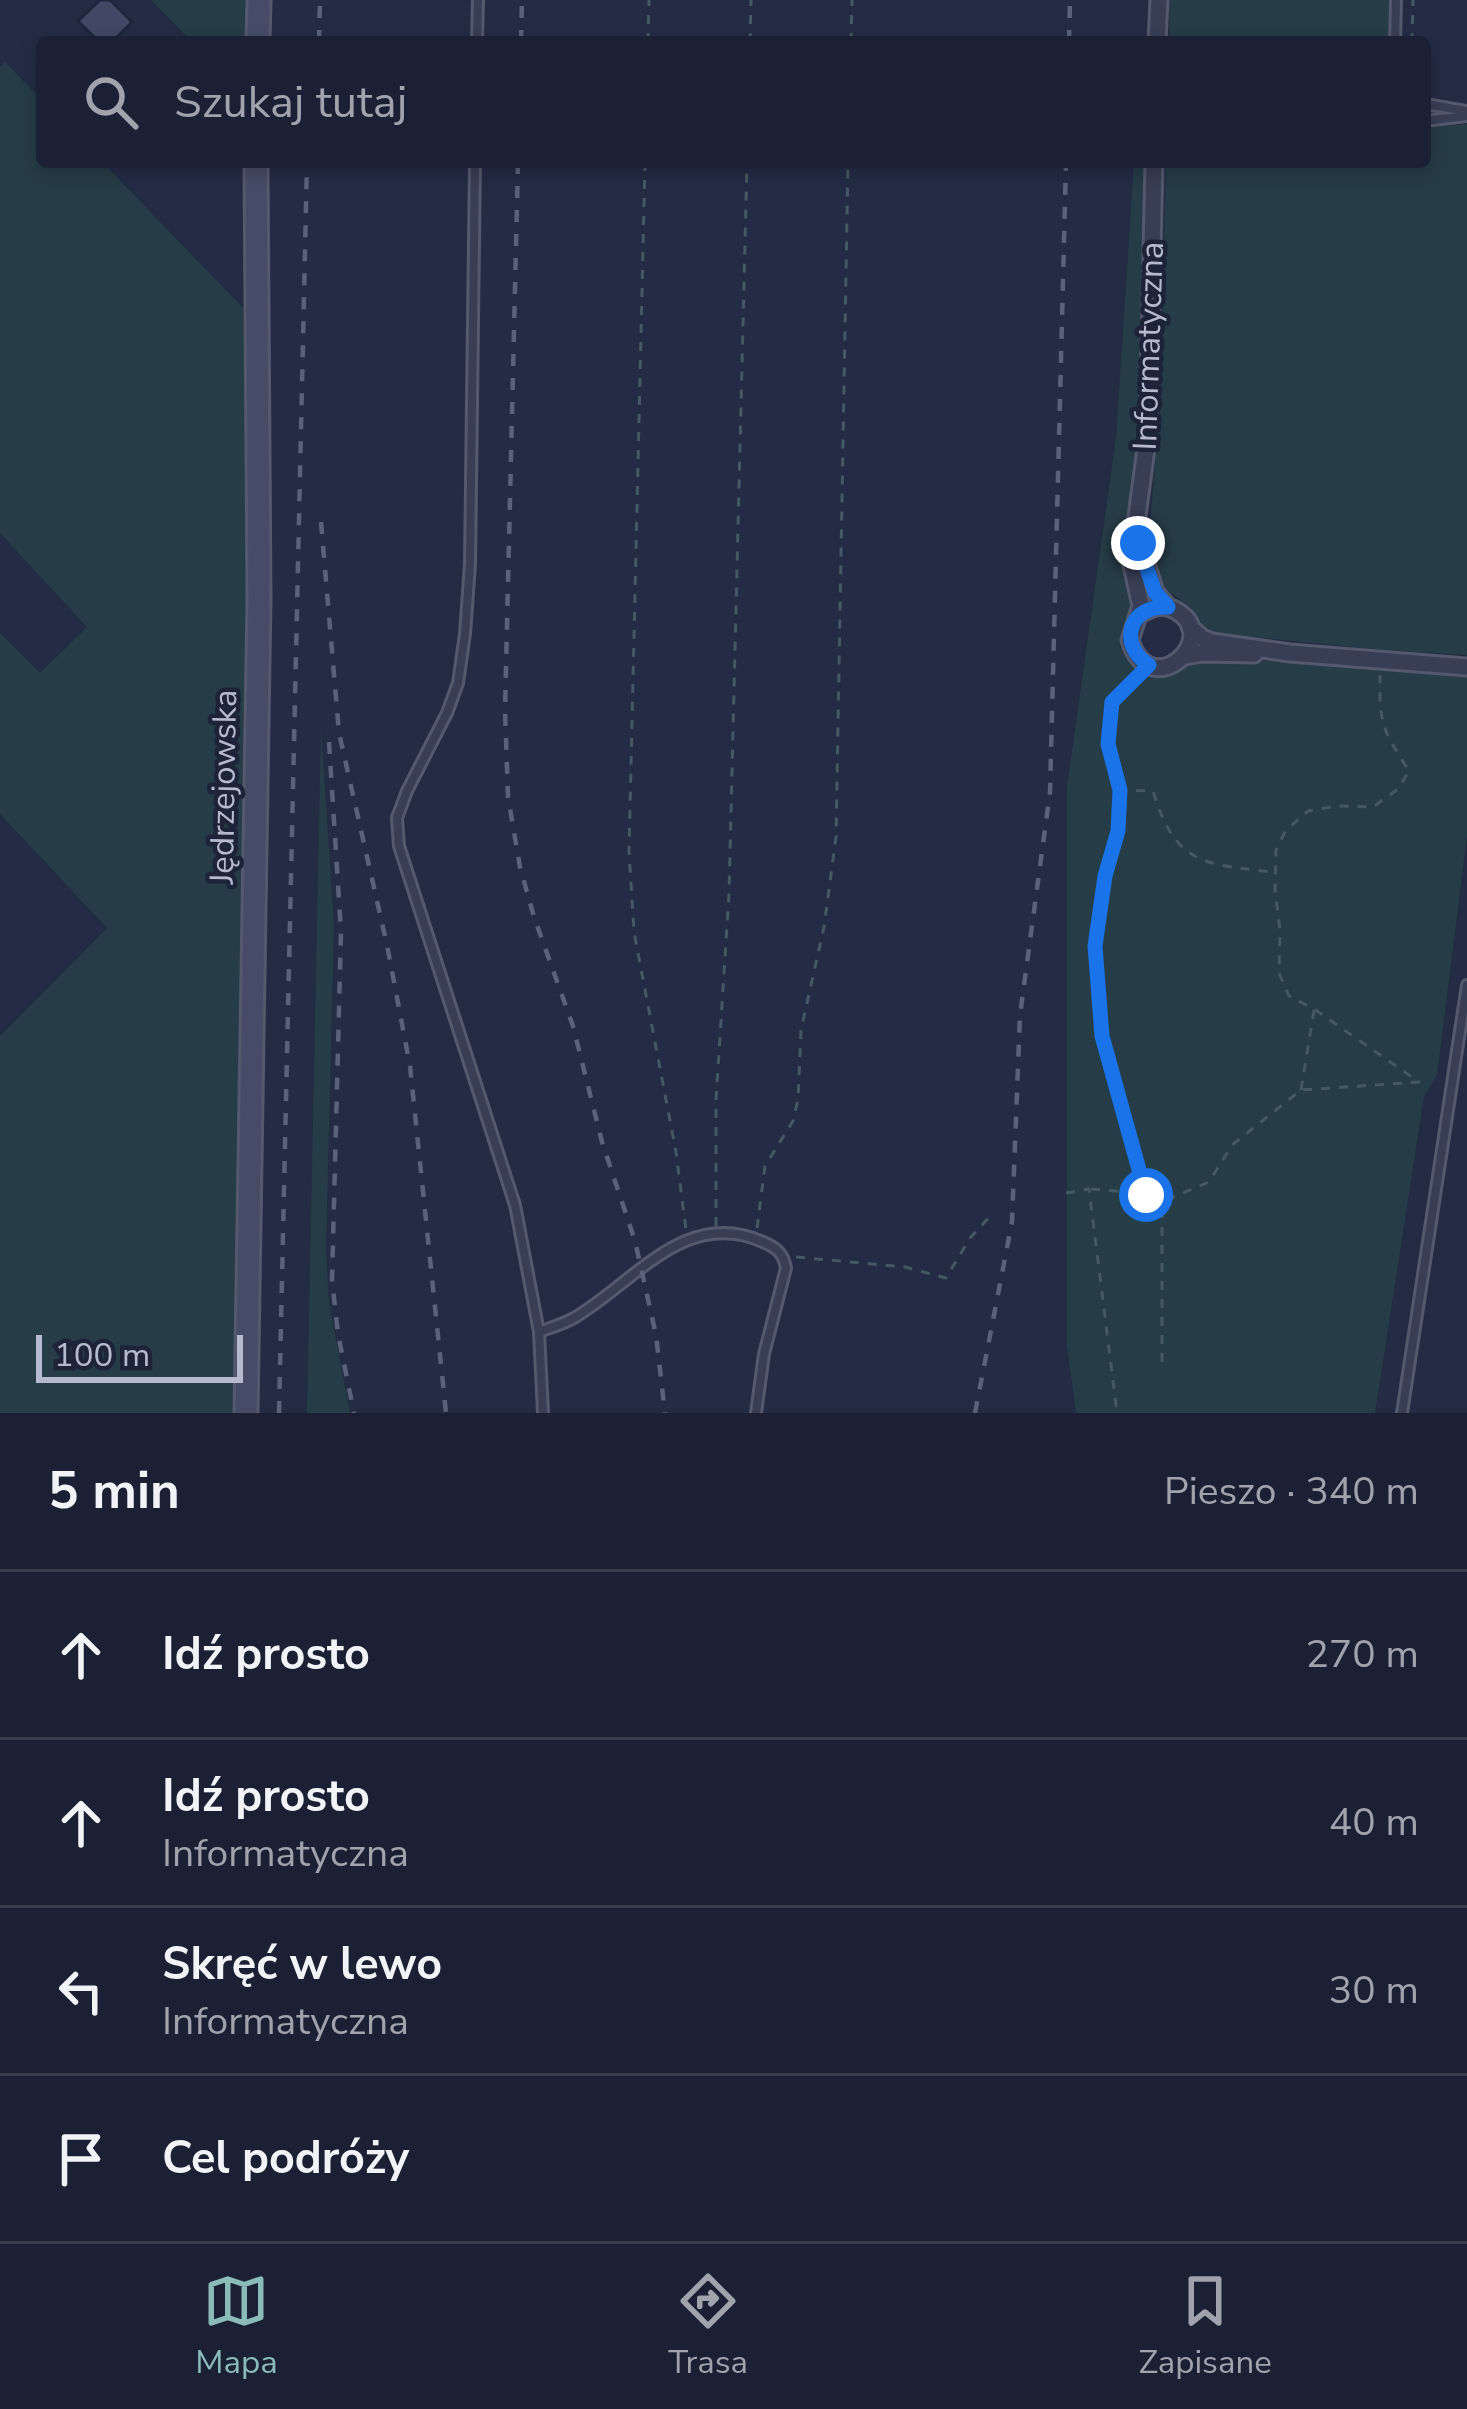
<!DOCTYPE html>
<html lang="pl">
<head>
<meta charset="utf-8">
<style>
  body { margin:0; font-family:"Nunito Sans",sans-serif; background:#282d40; color:#f1f3f6 }
  .scale { position:absolute; left:36px; bottom:30px; width:207px; box-sizing:border-box; padding-left:12px; border:6px solid #b6bace; border-top:0; font-size:33px; line-height:42px; white-space:nowrap; color:#b6bace; -webkit-text-stroke:9px #1d2339; paint-order:stroke }
  .stop { position:absolute; width:36px; height:36px; margin:-27px; border:9px solid #1a73e8; border-radius:50%; background:#fff }
  .stop.end { background:#1a73e8; border-color:#fff; box-shadow:0 3px 12px #0008 }
  .list { margin:0; padding:0; list-style:none }
  h2 { display:flex; justify-content:space-between; align-items:center; height:156px; margin:0; padding:0 48px; font-size:51px }
  h2 small { font-size:39px; font-weight:400; color:#a0a3ac }
  .list li { display:grid; grid-template-columns:78px 1fr auto; gap:36px; align-items:center; box-sizing:border-box; height:168px; padding:0 48px; border-top:3px solid #393e4f }
  .list b { display:block; font-size:45px; white-space:nowrap }
  .list p { margin:0; font-size:39px; white-space:nowrap; color:#a0a3ac }
  .list em { font-size:39px; font-style:normal; color:#a0a3ac }
  .icon { flex:none; width:66px; height:66px; fill:none; stroke:currentColor; stroke-width:2; stroke-linecap:round; stroke-linejoin:round }
  .map { position:relative; flex:none; width:1467px; height:1413px; overflow:hidden }
  .search { position:absolute; background:#1b2034; box-shadow:0 6px 18px #0003; left:36px; right:36px; top:36px; height:132px; display:flex; align-items:center; gap:30px; box-sizing:border-box; padding:0 42px; border-radius:12px; color:#a0a3ac; font-size:45px }
  .sheet { height:828px; background:#1b2034 }
  nav { display:flex; justify-content:space-around; align-items:center; box-sizing:border-box; height:168px; border-top:3px solid #393e4f; background:#1b2034; font-size:33px; color:#a0a3ac }
  nav a { display:grid; justify-items:center; gap:6px }
  nav .on { color:#8bbbb9 }
  .map>svg:first-child { display:block }
</style>
</head>
<body>
<div class="map">
<svg width="1467" height="1413" viewBox="0 0 1467 1413">
  <rect width="100%" height="100%" fill="#242b45"/>
  <!-- green -->
  <path fill="#263c46" d="M151 0H251L250 42H192Z
    M1170 0H1389L1388 42H1169Z
    M5 62 42 100V162H102L250 315 254 543 239 1413H0V1036L107 928 0 814V633L40 673 87 627 0 533V67Z
    M1467 124V655L1385 650 1213 633 1205 627 1191 608 1162 586 1149 537 1160 406 1166 162H1425V128Z
    M1134 162H1147L1134 608 1127 623 1124 646 1134 664 1160 675 1174 673 1196 660 1289 661 1467 674V836L1437 1075 1424 1096 1375 1413H1076L1067 1346V787L1116 438Z
    M321 726 334 926 326 1250 329 1303 350 1413H307Z"/>
  <!-- building -->
  <path fill="#404865" stroke="#1f253b" stroke-width="3" d="M100 0H110L132 22 112 42H99L78 21Z"/>
  <g fill="none" stroke-linecap="round" stroke-linejoin="round">
    <!-- lane casing -->
    <g stroke="#54596e" stroke-width="14">
      <path id="lane" d="M477 42 478 0
        M1395 42 1396 0
        M1425 104 1467 111
        M1425 121 1467 116
        M475 162 470 564 465 634 458 683 447 713 407 791 397 818 399 846 515 1205 539 1332 543 1413
        M539 1332C550 1328 563 1324 574 1318 634 1283 685 1207 763 1242 777 1248 783 1253 786 1268L764 1354 756 1413
        M1402 1413 1467 985"/>
    </g>
    <!-- street casing -->
    <g stroke="#54596e" stroke-width="21">
      <path id="street" d="M1157 42 1159 0
        M1138 538 1155 592 1168 607
        M1139 615C1151 607 1162 603 1175 610 1225 637 1150 706 1130 640L1141 606 1131 561 1148 434 1154 162
        M1190 627 1202 638 1212 642 1290 653 1467 667
        M1185 656 1202 653 1254 654"/>
    </g>
    <!-- secondary casing -->
    <g stroke="#54596e" stroke-width="27">
      <path id="secondary" d="M258 42 259 0
        M246 1413 259 598 256 162"/>
    </g>
    <!-- path -->
    <path stroke="#445962" stroke-width="3" stroke-dasharray="9 9" stroke-linecap="butt" d="M648 42 649 0
      M750 42 751 0
      M851 42 852 0
      M1412 42 1413 0
      M1425 65H1429
      M645 162 629 852 634 932 676 1152 686 1230
      M1139 675 1112 702 1108 744 1120 790 1153 791C1175 864 1202 864 1272 872
      M1120 790 1118 831 1105 876 1095 946 1103 1037 1146 1194
      M1301 1090 1314 1010
      M1091 1189 1171 1196
      M1066 1193 1089 1189 1117 1413
      M716 1226V1100L729 894 747 162
      M757 1228 765 1166 793 1121 798 1100 801 1030 824 927 836 837 848 162
      M796 1257 905 1267 946 1278 970 1238 993 1213
      M1162 1362V1210L1173 1197 1209 1182 1232 1145 1301 1090 1419 1082 1314 1009 1289 996 1279 973 1280 930 1275 890 1276 850 1286 830 1308 811 1337 806 1373 807 1398 789 1409 771C1383 730 1379 725 1380 675"/>
    <!-- lane -->
    <use href="#lane" stroke="#383e54" stroke-width="8"/>
    <!-- street -->
    <use href="#street" stroke="#383e54" stroke-width="15"/>
    <!-- secondary -->
    <use href="#secondary" stroke="#464c67" stroke-width="21"/>
    <!-- rail -->
    <path stroke="#5a617b" stroke-width="4.5" stroke-dasharray="12 12" stroke-linecap="butt" d="M319 42 320 0
      M521 42 522 0
      M1069 42 1070 0
      M518 162 505 710 508 797 520 867 534 917 573 1026 602 1142 635 1241 656 1335 665 1413
      M321 522 339 733 387 945 410 1066 446 1413
      M329 742 341 932 332 1280 338 1334 354 1413
      M279 1413 307 162
      M975 1413 1012 1222 1020 1015 1050 792 1066 162"/>
  </g>
  <g fill="none" stroke-linecap="round" stroke-linejoin="round">
    <!-- route -->
    <path stroke="#1a73e8" stroke-width="15" d="M1138 543 1155 592 1168 607C1129 605 1117 644 1149 665L1112 702 1108 744 1120 790 1118 831 1105 876 1095 946 1102 1036 1146 1195"/>
  </g>
  <g text-anchor="middle" dominant-baseline="central" stroke-width="9" stroke-linejoin="round" paint-order="stroke">
    <!-- street labels -->
    <g font-size="33" fill="#b6bace" stroke="#1d2339">
      <text transform="translate(1149 346) rotate(-88)">Informatyczna</text>
      <text transform="translate(224 787) rotate(-89)">Jędrzejowska</text>
    </g>
  </g>
</svg>
<div class="scale">100 m</div>
<div class="stop" style="left:1146px;top:1195px"></div>
<div class="stop end" style="left:1138px;top:543px"></div>
<div class="search"><svg class="icon" aria-label="search" viewBox="0 0 24 24"><circle cx="10" cy="10" r="6"/><path d="M15 15l6 6"/></svg>Szukaj tutaj</div>
</div>
<section class="sheet">
<h2>5 min<small>Pieszo · 340 m</small></h2>
<ul class="list">
<li><svg class="icon" aria-label="ahead" viewBox="0 0 24 24"><path d="M12 20V5M6 11l6-6 6 6"/></svg><div><b>Idź prosto</b></div><em>270 m</em></li>
<li><svg class="icon" aria-label="ahead" viewBox="0 0 24 24"><path d="M12 20V5M6 11l6-6 6 6"/></svg><div><b>Idź prosto</b><p>Informatyczna</p></div><em>40 m</em></li>
<li><svg class="icon" aria-label="left" viewBox="0 0 24 24"><path d="M17 20v-9H6M10 6l-5 5 5 5"/></svg><div><b>Skręć w lewo</b><p>Informatyczna</p></div><em>30 m</em></li>
<li><svg class="icon" aria-label="arrive" viewBox="0 0 24 24"><path d="M6 21V4h12l-3 4 3 4H6"/></svg><div><b>Cel podróży</b></div></li>
</ul>
</section>
<nav>
<a class="on"><svg class="icon" aria-label="map" viewBox="0 0 24 24"><path d="M3 6l6-2 6 2 6-2v14l-6 2-6-2-6 2zM9 4v14M15 6v14"/></svg>Mapa</a>
<a><svg class="icon" aria-label="directions" viewBox="0 0 24 24"><path d="M12 3l9 9-9 9-9-9zM9 14v-3h6M13 9l2 2-2 2"/></svg>Trasa</a>
<a><svg class="icon" aria-label="saved" viewBox="0 0 24 24"><path d="M7 4h10v16l-5-4-5 4z"/></svg>Zapisane</a>
</nav>
</body>
</html>
